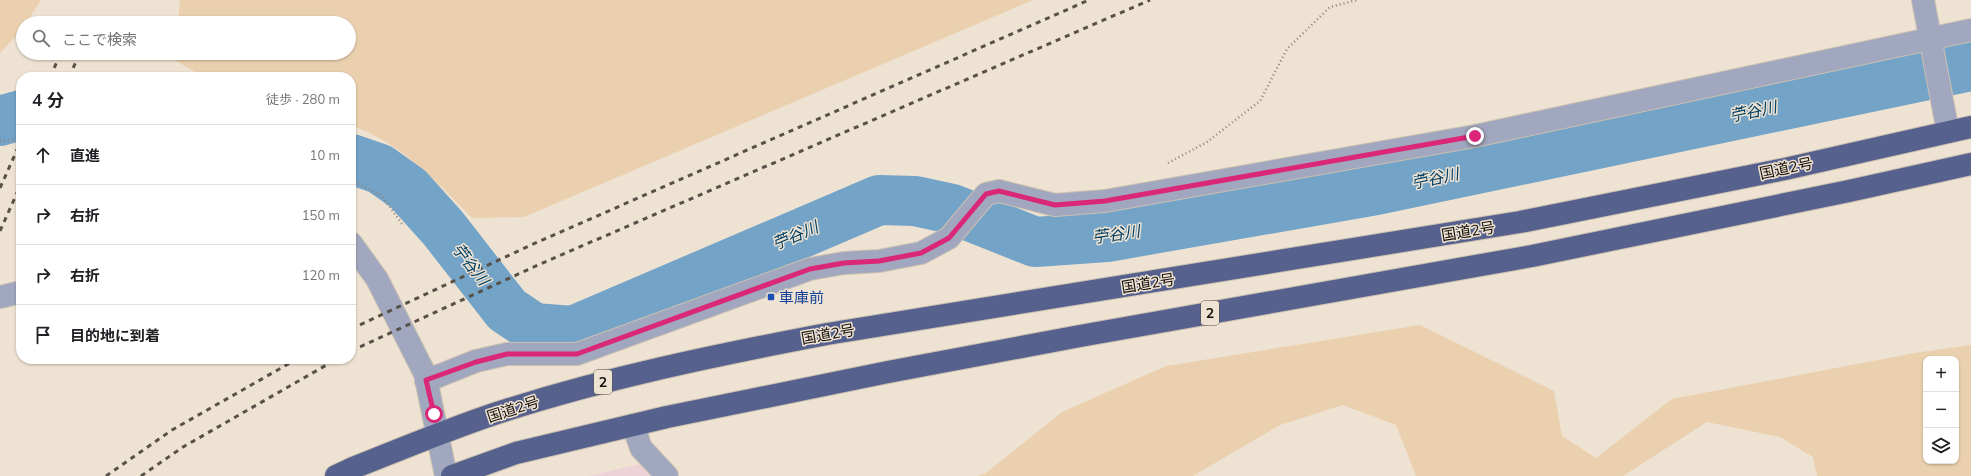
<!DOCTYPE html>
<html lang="ja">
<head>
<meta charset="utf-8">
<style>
  body { margin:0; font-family:Mulish,"Noto Sans JP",sans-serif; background:#f2f2f2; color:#202124 }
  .controls { position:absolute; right:12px; bottom:12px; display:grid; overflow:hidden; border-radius:8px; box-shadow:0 1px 3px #0004 }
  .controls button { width:36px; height:36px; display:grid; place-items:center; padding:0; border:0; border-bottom:1px solid #e0e0e0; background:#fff; color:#202124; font:20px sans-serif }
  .stop { position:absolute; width:12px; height:12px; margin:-9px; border:3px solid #db2777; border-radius:50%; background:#fff }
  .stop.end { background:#db2777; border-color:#fff; box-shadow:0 1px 4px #0008 }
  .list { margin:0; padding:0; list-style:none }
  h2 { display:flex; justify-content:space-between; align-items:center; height:52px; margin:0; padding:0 16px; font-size:17px }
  h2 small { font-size:13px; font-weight:400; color:#757577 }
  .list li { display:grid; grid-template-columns:26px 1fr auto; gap:12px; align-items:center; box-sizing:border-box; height:60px; padding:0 16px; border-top:1px solid #e0e0e0 }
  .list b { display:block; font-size:15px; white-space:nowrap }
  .list em { font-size:13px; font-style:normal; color:#757577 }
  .icon { flex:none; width:22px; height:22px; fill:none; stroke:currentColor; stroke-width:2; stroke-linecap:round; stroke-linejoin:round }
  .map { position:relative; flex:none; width:1971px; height:476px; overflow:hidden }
  .search { position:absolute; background:#fff; box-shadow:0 1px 3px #0004; left:16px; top:16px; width:340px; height:44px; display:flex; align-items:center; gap:10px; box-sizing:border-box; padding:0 14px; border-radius:22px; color:#757577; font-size:15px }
  .panel { position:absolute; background:#fff; box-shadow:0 1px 3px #0004; left:16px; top:72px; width:340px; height:292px; border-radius:16px }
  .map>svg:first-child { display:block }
</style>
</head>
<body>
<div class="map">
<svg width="1971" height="476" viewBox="0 0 1971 476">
  <rect width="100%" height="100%" fill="#eee2d2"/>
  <!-- industrial -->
  <path fill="#edd2d7" d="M639 464 650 476H590Z"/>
  <!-- green -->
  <path fill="#ead0ae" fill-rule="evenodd" d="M0 0H41L26 23H23L22 30 0 53Z
    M180 0H1033L524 217 472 218C439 184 398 140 351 126V77H205L176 61V53H349V23H178Z
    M1420 325 1554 391 1562 436 1596 458 1672 399 1915 353 1971 345V476H1817L1813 457 1780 437 1707 422 1623 476H1416L1396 425 1343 405 1280 425 1193 476H977L986 473 1062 412 1166 366ZM1926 359H1956V461H1926Z"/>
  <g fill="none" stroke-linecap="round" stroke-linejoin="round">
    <!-- river -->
    <path stroke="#74a3c8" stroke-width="50" d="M0 121 21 115
      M351 159 380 169 408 189 443 228 507 310 534 328 573 331 879 200 915 201 952 209 1035 242 1107 237 1376 190 1971 66"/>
    <!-- minor casing -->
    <g stroke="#cbc0b2" stroke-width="24">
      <path id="minor" d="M1923 0 1948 132
        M351 243 377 279 425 374 446 476
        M0 297 21 292
        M426 381 476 361 507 354H577L810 269 844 263 879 261 921 253 949 238 986 194 999 191 1055 205 1105 201 1475 136 1971 30
        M633 425 641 448 667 476"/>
    </g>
    <!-- highway casing -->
    <g stroke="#cbc0b2" stroke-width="24">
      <path id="highway" d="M336 476 353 468C401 449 449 429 497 413 605 378 716 355 827 334L1520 222 1785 169 1971 127
        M452 476 516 453 667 417 888 372 1080 336 1532 256 1849 191 1971 164"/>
    </g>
    <!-- path -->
    <path stroke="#8d8479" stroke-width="2.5" stroke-dasharray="1 3" stroke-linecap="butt" d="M0 141 21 139
      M1168 163 1207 142 1260 101 1287 49 1330 7 1357 0
      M351 180 382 196 402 224"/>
    <!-- minor -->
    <use href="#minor" stroke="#a1a7be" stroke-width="22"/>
    <!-- highway -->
    <use href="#highway" stroke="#56618e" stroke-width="22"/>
    <!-- rail -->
    <path stroke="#575148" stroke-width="3" stroke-dasharray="5 5" stroke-linecap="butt" d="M74 23 75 21
      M50 77 61 53
      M69 77 80 53
      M0 188 21 141
      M0 231 21 184
      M351 329 531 245 1089 0
      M351 351 538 265 1150 0
      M106 476 172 430 297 359
      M141 476 183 447 337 359"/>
  </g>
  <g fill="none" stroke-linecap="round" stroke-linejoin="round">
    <!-- route -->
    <path stroke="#db2777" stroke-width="5" d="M434 414 426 380 476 362 507 354H577L810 269 844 263 879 261 921 253 949 238 986 194 999 191 1055 205 1105 201 1475 136"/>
  </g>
  <!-- markers -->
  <rect fill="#1a4fb4" stroke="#eee2d2" stroke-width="1.5" x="767" y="293" width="8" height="8" rx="2"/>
  <g text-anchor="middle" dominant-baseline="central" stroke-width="3" stroke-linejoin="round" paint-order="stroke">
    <!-- shield labels -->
    <g fill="#eee2d2" stroke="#554f47" stroke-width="1">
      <rect x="1201" y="301" width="18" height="24" rx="3"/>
      <rect x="594" y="370" width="18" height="24" rx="3"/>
    </g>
    <g font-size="14" font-weight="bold" fill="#14100b">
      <text x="1210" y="313">2</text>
      <text x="603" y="382">2</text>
    </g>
    <!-- street labels -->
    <g font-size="15" fill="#14100b" stroke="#eee2d2">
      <text transform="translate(1786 168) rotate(-12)">国道2号</text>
      <text transform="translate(1468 231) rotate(-9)">国道2号</text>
      <text transform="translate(1148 283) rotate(-9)">国道2号</text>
      <text transform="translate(828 334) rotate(-10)">国道2号</text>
      <text transform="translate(513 409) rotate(-18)">国道2号</text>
    </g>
    <!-- transit labels -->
    <g font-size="15" fill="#164399" stroke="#eee2d2" text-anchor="start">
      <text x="779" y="297">車庫前</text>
    </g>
    <!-- water labels -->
    <g font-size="16" font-style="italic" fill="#024064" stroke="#eee2d2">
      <text transform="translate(1753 111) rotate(-12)">苧谷川</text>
      <text transform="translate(1435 178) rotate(-12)">苧谷川</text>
      <text transform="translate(1116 234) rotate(-8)">苧谷川</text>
      <text transform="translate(795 235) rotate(-23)">苧谷川</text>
      <text transform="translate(471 264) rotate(52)">苧谷川</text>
    </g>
  </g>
</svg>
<div class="controls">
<button>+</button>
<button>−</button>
<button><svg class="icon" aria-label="layers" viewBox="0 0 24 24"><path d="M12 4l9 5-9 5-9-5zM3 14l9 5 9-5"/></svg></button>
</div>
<div class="stop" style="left:434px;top:414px"></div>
<div class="stop end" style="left:1475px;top:136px"></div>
<div class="search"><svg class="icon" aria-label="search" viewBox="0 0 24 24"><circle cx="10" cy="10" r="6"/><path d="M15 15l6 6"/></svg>ここで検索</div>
<section class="panel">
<h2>4 分<small>徒歩 · 280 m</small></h2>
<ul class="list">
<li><svg class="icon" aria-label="ahead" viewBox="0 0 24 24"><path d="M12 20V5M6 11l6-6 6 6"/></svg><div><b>直進</b></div><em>10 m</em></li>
<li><svg class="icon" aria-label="right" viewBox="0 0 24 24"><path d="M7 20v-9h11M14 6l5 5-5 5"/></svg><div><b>右折</b></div><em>150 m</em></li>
<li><svg class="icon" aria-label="right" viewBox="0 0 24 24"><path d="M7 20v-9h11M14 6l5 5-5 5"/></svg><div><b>右折</b></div><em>120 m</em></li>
<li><svg class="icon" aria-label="arrive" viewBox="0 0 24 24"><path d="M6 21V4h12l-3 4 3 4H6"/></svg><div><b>目的地に到着</b></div></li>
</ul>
</section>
</div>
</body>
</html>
